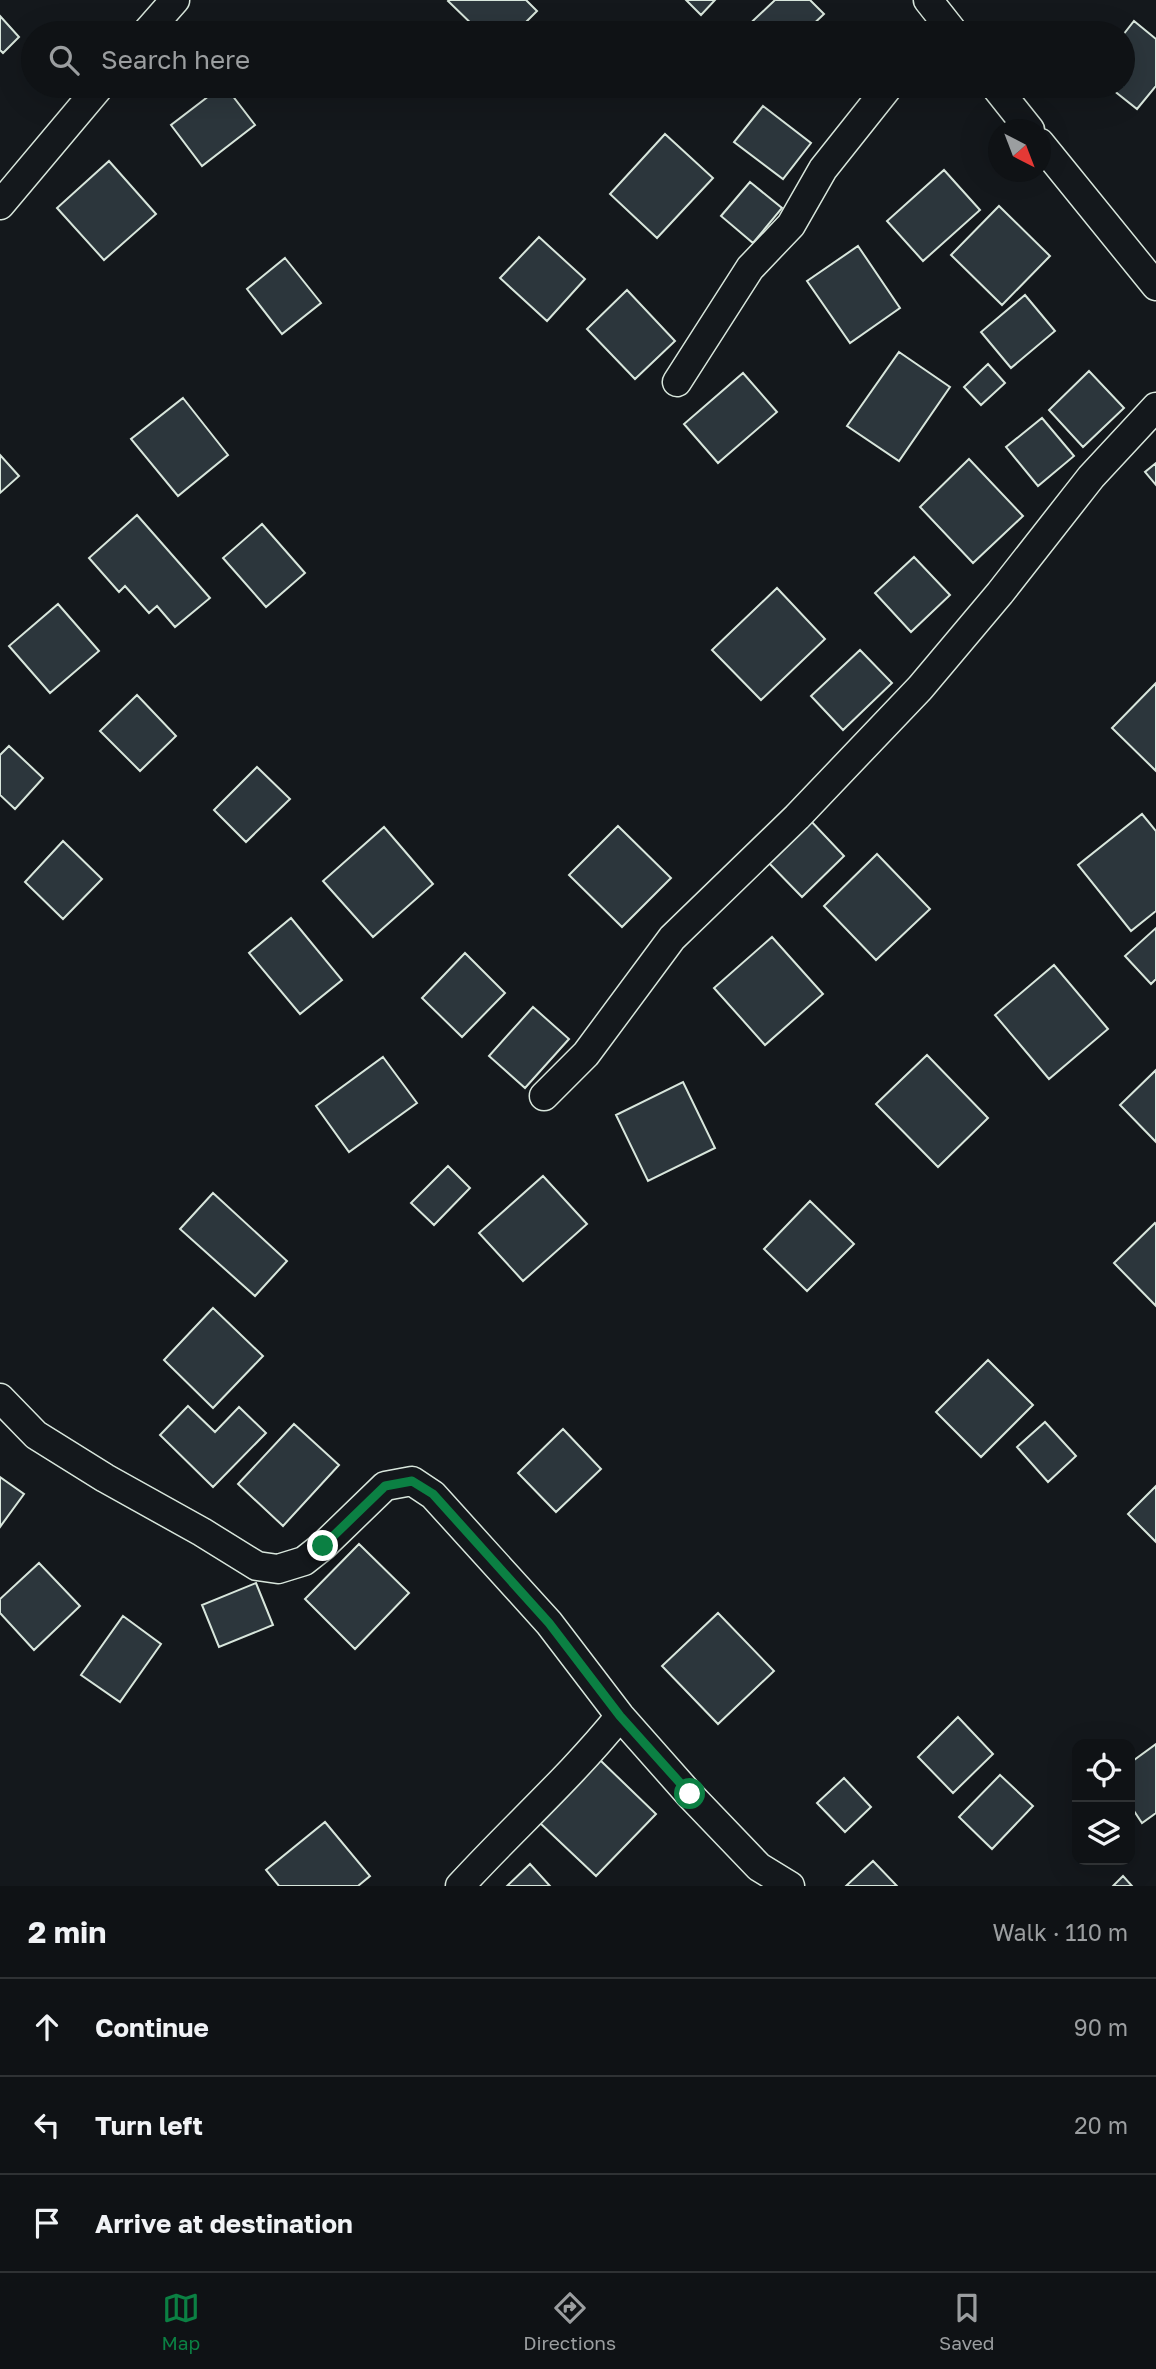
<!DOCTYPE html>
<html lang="en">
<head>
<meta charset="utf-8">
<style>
  body { margin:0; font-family:"Golos Text",sans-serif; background:#181b1e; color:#f1f3f6 }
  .controls { position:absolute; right:21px; bottom:21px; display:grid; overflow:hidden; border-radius:14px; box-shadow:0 7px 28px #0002 }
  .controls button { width:63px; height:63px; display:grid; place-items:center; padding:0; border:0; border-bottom:2px solid #2f3234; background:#0f1215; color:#f1f3f6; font:35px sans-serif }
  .compass { position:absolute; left:988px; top:119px; width:63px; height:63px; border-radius:50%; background:#0f1215; box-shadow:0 7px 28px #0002; rotate:138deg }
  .stop { position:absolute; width:21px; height:21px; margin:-16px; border:5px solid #0b8043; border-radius:50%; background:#fff }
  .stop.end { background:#0b8043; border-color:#fff; box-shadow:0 2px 7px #0008 }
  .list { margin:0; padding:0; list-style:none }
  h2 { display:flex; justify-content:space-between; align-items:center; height:91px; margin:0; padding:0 28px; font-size:30px }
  h2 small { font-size:23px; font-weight:400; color:#9b9ea0 }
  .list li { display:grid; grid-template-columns:46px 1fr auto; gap:21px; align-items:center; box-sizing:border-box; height:98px; padding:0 28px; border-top:2px solid #2f3234 }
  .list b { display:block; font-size:26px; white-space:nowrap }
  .list em { font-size:23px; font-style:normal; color:#9b9ea0 }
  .icon { flex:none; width:38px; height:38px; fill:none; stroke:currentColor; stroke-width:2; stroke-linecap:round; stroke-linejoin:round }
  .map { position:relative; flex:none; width:1156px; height:1886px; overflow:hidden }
  .search { position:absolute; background:#0f1215; box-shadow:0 7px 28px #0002; left:21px; right:21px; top:21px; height:77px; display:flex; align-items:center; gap:18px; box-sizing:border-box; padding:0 24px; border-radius:38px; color:#9b9ea0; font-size:26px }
  .sheet { height:385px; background:#0f1215 }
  nav { display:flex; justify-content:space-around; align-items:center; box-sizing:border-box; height:98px; border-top:2px solid #2f3234; background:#0f1215; font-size:19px; color:#9b9ea0 }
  nav a { display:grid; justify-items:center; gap:4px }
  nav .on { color:#0b8043 }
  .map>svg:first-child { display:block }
</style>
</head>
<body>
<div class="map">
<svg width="1156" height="1886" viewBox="0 0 1156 1886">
  <rect width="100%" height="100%" fill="#14181c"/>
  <!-- building -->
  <path fill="#2c363c" stroke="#d8e6dc" stroke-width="2" d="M449 0H526L537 11 515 33H481L448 1Z
    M686 0H715L701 15Z
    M775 0H810L824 14 804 33H740Z
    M0 16 19 37 3 53 0 50Z
    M1134 21 1156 39V86L1137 109 1108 86H1123V35Z
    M222 86H225L255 125 202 166 171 125Z
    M763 106 811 143 783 179 734 142Z
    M665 134 713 178 657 238 610 194Z
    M109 161 156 214 104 260 57 208Z
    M944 170 980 210 923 261 887 221Z
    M750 182 782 208 753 243 721 216Z
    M999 206 1050 256 1002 305 951 255Z
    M539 237 585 279 547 321 500 278Z
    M858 246 900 308 850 343 807 281Z
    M285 258 321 303 282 334 247 289Z
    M627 290 675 341 635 379 587 329Z
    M1025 295 1055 331 1011 368 981 332Z
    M899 352 950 387 899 461 847 426Z
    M988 364 1005 383 981 405 964 387Z
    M1089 371 1124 408 1083 447 1049 410Z
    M743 373 777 412 718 463 684 424Z
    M183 398 228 455 178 496 131 439Z
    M1042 418 1074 456 1038 486 1006 447Z
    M0 455 19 476 0 493Z
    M969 459 1023 516 973 563 920 507Z
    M1156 463V485L1145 472Z
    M137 515 210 598 175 627 157 606 149 613 125 586 119 592 89 558Z
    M262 524 305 573 266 607 223 558Z
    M914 557 950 595 911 632 875 593Z
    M777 588 825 639 761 700 712 650Z
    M58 604 99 651 50 693 9 646Z
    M860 650 892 683 843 730 811 696Z
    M1156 683V771L1112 728Z
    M137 695 176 736 140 771 100 731Z
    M9 746 43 778 15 809 0 795V755Z
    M257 767 290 799 246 842 214 810Z
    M1142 814 1156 831V911L1131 931 1078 865Z
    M809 819 844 856 802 897 766 860Z
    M618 826 671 878 622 927 569 875Z
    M384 827 433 884 373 937 323 881Z
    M63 841 102 879 63 919 25 882Z
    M877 854 930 909 876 960 824 906Z
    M291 918 342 980 300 1014 249 953Z
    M1156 928V979L1151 984 1125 956Z
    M772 937 823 994 765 1045 714 988Z
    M465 953 505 993 462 1037 422 998Z
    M1054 965 1108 1029 1049 1079 995 1015Z
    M533 1007 569 1039 525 1088 489 1056Z
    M927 1055 988 1118 938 1167 876 1104Z
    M383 1057 417 1103 349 1152 316 1106Z
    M1156 1070V1142L1120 1105Z
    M683 1082 715 1148 648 1181 616 1115Z
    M448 1166 470 1188 434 1225 411 1203Z
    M543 1176 587 1224 523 1281 479 1233Z
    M213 1193 287 1261 255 1296 180 1229Z
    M810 1201 854 1244 807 1291 764 1249Z
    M1155 1223 1156 1224V1306L1114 1263Z
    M213 1308 263 1356 213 1408 164 1360Z
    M988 1360 1033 1405 981 1457 936 1412Z
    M188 1406 215 1432 239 1407 266 1433 213 1487 160 1435Z
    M1045 1422 1076 1456 1048 1482 1017 1447Z
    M294 1424 339 1465 283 1526 238 1484Z
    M563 1429 601 1469 556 1512 518 1473Z
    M0 1477 24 1494 0 1527Z
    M1156 1486V1542L1128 1514Z
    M359 1544 409 1593 355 1649 305 1599Z
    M39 1563 80 1606 34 1650 0 1613V1599Z
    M256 1583 273 1625 219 1647 202 1605Z
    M718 1613 774 1671 718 1724 662 1666Z
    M123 1616 161 1644 120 1702 81 1675Z
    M958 1717 993 1754 953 1793 918 1757Z
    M1156 1744V1813L1142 1823 1130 1805V1763Z
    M600 1760 656 1814 596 1876 540 1823Z
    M1000 1775 1033 1806 992 1849 959 1817Z
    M844 1778 871 1807 845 1832 817 1803Z
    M325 1822 370 1876 358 1886H279L266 1870Z
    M873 1861 897 1886H846Z
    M530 1864 550 1886H507Z
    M1123 1876 1132 1886H1113Z"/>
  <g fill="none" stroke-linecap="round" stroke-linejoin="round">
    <!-- street casing -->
    <g stroke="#d8e6dc" stroke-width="31">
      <path id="street" d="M928 0 954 33
        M146 33 175 0
        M995 86 1030 130
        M1040 143 1156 286
        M0 205 100 86
        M677 382 750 268 791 225 823 169 889 86
        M544 1096 586 1054 672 938 797 817 920 688 1000 593 1091 477 1156 407
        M0 1398 36 1435 105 1478 202 1532 257 1566 278 1569 304 1561 323 1546 385 1486 412 1481 433 1495 549 1623 620 1716 689 1794 759 1867 790 1886
        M460 1886C513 1828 571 1777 620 1716"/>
    </g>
    <!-- street -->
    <use href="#street" stroke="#14181c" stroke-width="28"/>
  </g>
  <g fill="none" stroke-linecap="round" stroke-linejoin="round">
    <!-- route -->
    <path stroke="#0b8043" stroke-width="9" d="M323 1546 385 1486 412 1481 433 1494 549 1623 620 1716 690 1794"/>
  </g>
</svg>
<div class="controls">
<button><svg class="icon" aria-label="locate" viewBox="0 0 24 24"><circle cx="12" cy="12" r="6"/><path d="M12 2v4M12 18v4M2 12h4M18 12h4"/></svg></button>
<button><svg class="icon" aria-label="layers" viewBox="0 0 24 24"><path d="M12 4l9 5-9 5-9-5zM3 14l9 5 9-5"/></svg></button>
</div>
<svg class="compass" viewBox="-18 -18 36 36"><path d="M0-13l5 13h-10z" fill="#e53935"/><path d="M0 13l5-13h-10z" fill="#9b9ea0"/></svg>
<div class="stop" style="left:690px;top:1794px"></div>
<div class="stop end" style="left:323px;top:1546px"></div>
<div class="search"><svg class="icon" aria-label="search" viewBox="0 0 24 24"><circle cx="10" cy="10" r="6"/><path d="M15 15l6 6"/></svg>Search here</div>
</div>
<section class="sheet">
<h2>2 min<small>Walk · 110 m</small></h2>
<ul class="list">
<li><svg class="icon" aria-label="ahead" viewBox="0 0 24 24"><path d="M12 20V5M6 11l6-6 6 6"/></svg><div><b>Continue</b></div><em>90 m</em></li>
<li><svg class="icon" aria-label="left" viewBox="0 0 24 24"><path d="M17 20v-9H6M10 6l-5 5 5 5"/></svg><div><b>Turn left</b></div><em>20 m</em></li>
<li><svg class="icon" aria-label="arrive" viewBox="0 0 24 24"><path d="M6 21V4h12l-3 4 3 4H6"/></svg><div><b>Arrive at destination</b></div></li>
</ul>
</section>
<nav>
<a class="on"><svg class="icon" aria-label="map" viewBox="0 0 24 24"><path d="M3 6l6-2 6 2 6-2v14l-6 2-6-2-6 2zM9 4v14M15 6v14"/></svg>Map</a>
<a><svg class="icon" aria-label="directions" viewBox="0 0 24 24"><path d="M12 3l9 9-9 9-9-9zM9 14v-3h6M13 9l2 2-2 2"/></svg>Directions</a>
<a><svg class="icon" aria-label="saved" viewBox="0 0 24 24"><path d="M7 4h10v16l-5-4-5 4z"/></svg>Saved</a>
</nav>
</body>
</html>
